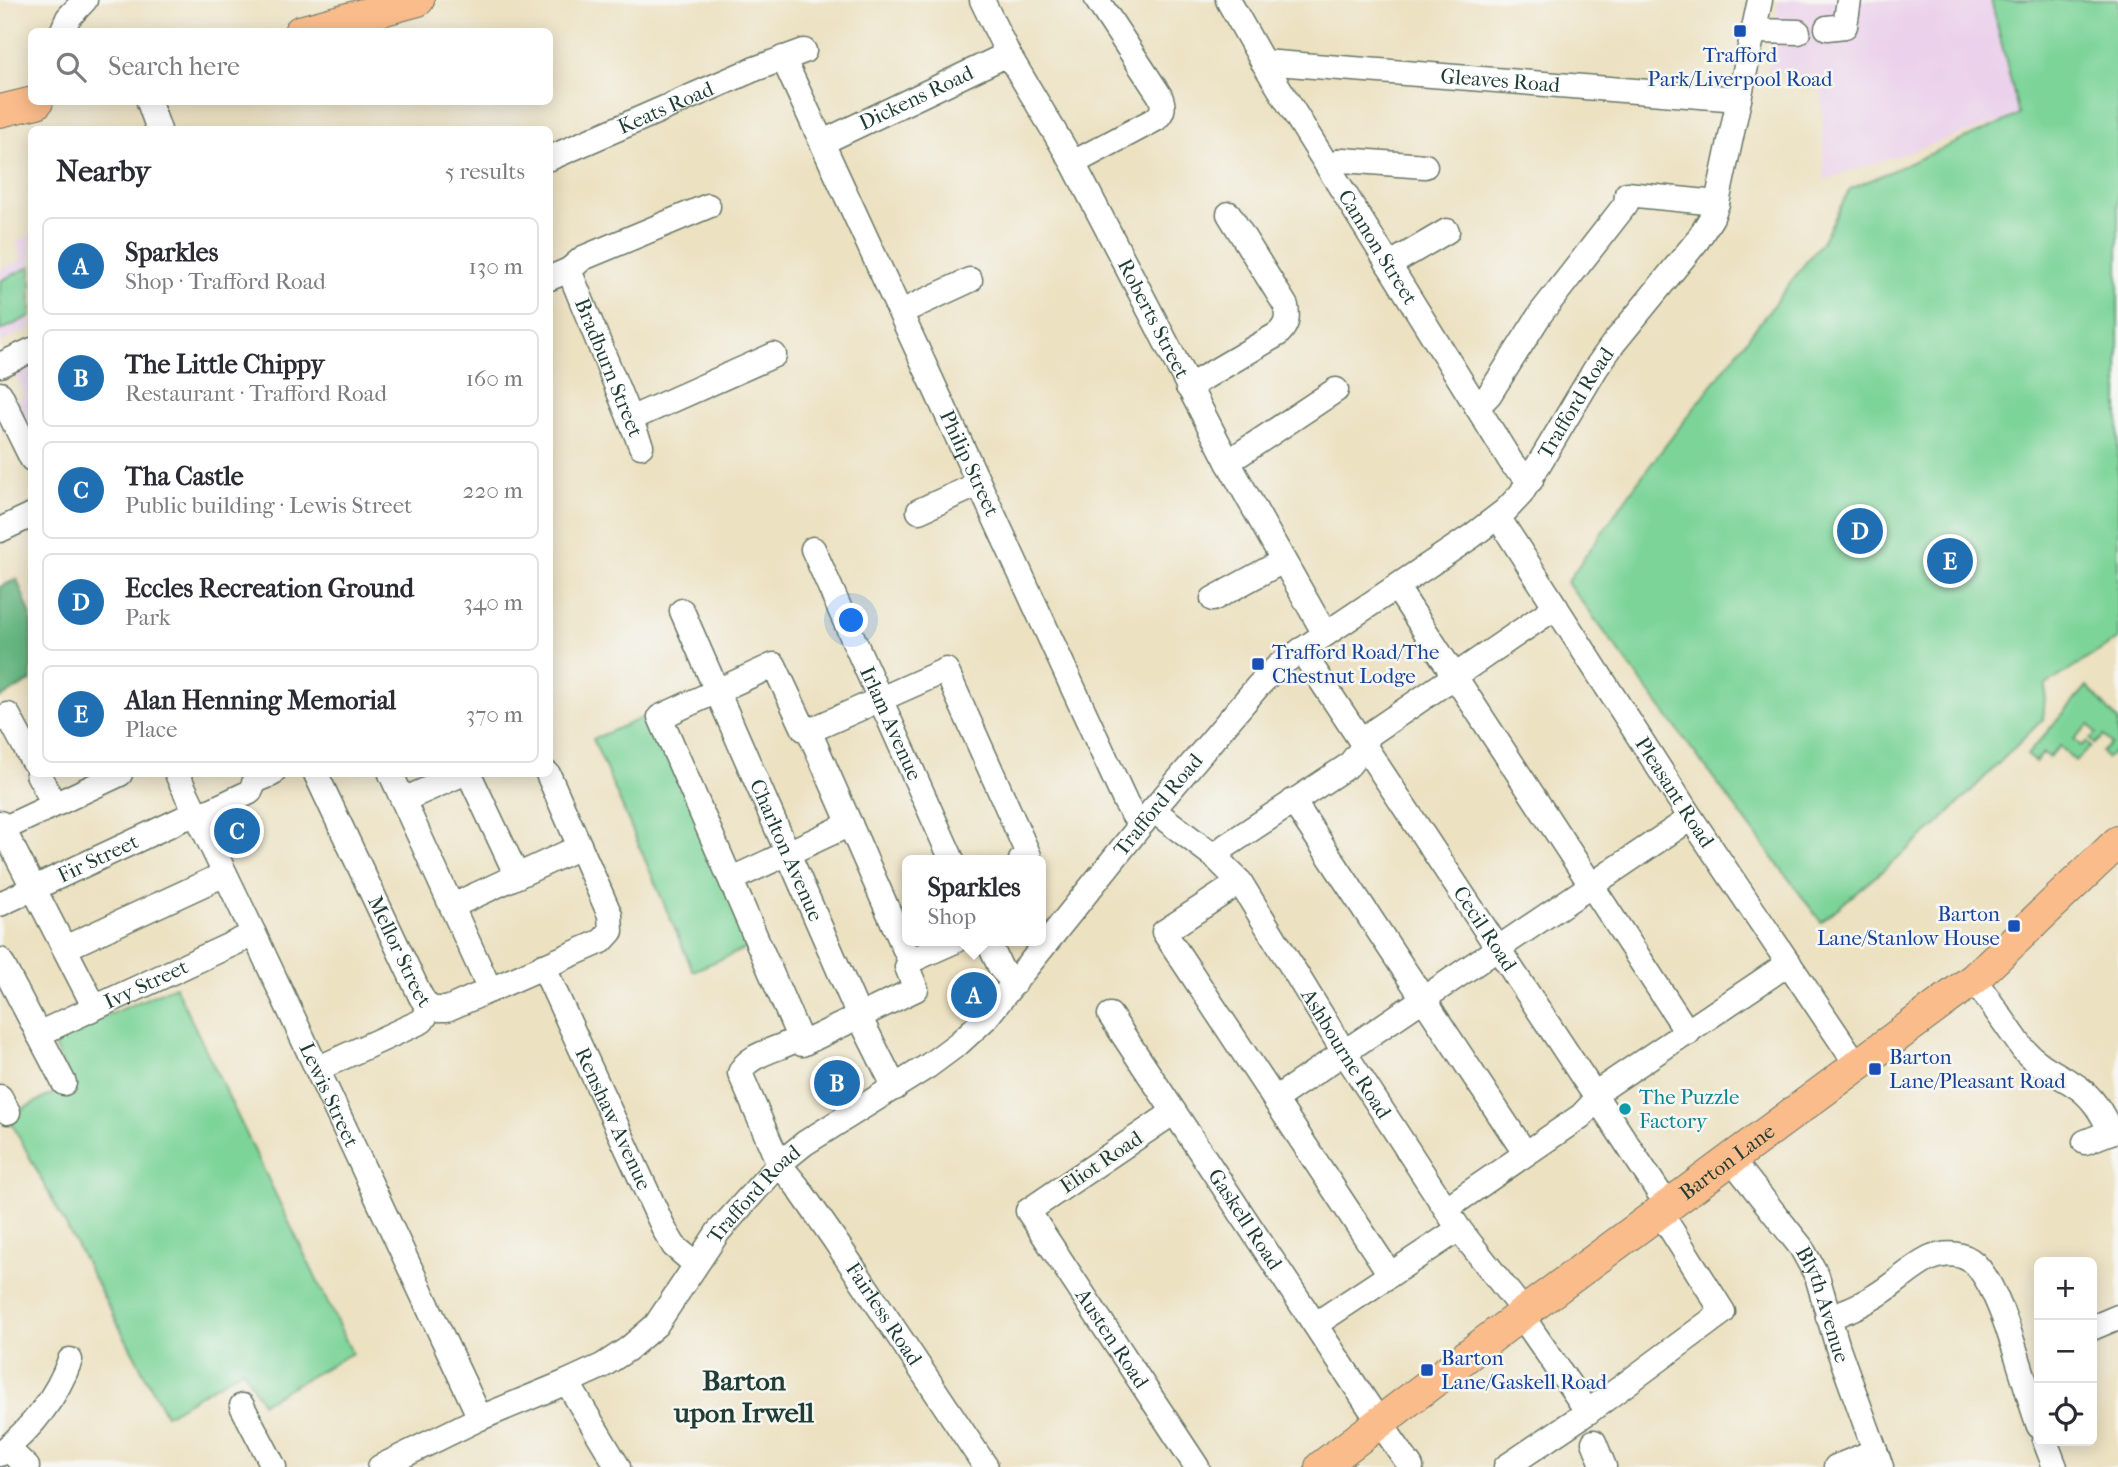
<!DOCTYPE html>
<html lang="en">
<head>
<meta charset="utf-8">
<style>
  body { margin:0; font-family:"IM FELL French Canon",serif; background:#f7f7f7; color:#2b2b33 }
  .controls { position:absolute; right:21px; bottom:21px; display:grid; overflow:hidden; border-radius:10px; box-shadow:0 4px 18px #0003 }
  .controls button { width:63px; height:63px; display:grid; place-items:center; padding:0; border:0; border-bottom:2px solid #e1e1e2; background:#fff; color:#2b2b33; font:35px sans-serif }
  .you { position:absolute; left:852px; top:621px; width:24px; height:24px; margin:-18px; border:5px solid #fff; border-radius:50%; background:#1a73e8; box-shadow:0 0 0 10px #1a73e833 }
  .badge { display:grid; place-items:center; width:46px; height:46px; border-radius:50%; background:#1f6fb2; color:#fff; font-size:23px; font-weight:700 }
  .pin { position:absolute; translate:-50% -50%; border:4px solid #fff; box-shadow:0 2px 7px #0006 }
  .popup { position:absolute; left:902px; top:855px; width:144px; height:91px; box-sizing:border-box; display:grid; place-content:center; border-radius:10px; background:#fff; filter:drop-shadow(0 2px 5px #0005); font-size:23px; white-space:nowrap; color:#7c7c81 }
  .popup b { font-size:26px; color:#2b2b33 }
  .popup::after { content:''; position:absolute; left:50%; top:100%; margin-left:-14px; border:14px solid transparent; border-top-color:#fff }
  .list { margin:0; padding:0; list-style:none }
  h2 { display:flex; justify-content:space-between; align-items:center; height:91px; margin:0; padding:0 28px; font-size:30px }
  h2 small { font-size:23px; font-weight:400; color:#7c7c81 }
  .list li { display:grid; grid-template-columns:46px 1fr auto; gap:21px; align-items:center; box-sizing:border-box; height:98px; margin:0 14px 14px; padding:0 14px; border:2px solid #e1e1e2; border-radius:10px }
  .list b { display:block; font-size:26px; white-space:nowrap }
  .list p { margin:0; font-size:23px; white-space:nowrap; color:#7c7c81 }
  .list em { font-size:23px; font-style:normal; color:#7c7c81 }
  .icon { flex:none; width:38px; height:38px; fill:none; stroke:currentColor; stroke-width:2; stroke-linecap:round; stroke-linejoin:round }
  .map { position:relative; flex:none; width:2118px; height:1467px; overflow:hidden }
  .search { position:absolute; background:#fff; box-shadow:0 4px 18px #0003; left:28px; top:28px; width:525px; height:77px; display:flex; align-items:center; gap:18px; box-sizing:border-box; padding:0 24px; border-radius:10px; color:#7c7c81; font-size:26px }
  .panel { position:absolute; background:#fff; box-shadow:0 4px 18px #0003; left:28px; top:126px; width:525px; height:651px; border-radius:10px }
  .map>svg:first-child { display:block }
</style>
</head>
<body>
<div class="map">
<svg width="2118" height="1467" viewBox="0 0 2118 1467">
  <rect width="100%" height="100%" fill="#f6f6f2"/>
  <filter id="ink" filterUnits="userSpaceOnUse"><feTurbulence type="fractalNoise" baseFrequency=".0143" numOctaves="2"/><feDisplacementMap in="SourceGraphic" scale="14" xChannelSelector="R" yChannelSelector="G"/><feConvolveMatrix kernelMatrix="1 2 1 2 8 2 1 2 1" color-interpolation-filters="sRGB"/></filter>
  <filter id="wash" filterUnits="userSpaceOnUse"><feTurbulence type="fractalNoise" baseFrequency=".00686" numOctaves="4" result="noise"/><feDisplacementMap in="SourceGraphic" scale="28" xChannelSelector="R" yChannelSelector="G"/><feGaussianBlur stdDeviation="1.57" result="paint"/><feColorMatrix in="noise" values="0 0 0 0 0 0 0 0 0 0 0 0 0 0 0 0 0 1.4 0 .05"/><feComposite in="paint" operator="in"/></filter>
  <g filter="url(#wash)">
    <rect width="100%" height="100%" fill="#ece1c1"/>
    <!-- built -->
    <path fill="#ebd1eb" d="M1779 0H1990L2020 115 1824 180 1822 83 1768 70Z
      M31 235V328L0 343V270L23 259 16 242Z
      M31 366V429L17 399 25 395 15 374Z"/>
    <!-- green -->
    <path fill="#7dd499" stroke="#4e8866" stroke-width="2" d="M1991 0H2118V639L2046 685 2043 719 1937 825 1821 922 1567 582 1639 480 1823 240 1850 189 2019 115Z
      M31 266V316L0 331V281Z
      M2087 686 2118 721V748L2107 758 2102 752 2111 744 2104 736 2094 744 2090 739 2096 733 2089 725 2074 739 2081 746 2086 742 2091 747 2075 761 2060 746 2049 757 2043 753 2035 762 2027 755Z
      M651 714 752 946 693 971 593 739Z
      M175 986 352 1353 262 1403 243 1369 166 1415 8 1116 72 1084 51 1040Z"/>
    <!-- forest -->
    <path fill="#66b681" stroke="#427a5a" stroke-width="2" d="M17 579 31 616V681L0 698V587Z"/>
  </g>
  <g filter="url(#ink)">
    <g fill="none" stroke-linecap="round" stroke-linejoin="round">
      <!-- minor casing -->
      <g stroke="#677665" stroke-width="27">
        <g id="minor">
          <path id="s1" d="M982 0 1008 54 1073 163 1228 462 1325 634"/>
          <path id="s2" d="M1228 0 1263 62 1513 465 1531 480"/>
          <path d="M1827 28 1845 26 1849 0"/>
          <path d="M1754 31 1798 32"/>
          <path d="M62 32 68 18 85 0"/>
          <path id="s3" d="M783 58 1126 803 1134 816 1143 823"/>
          <path id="s4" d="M1263 62 1739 99"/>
          <path d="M149 102 159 130"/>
          <path id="s5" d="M823 142 1008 54"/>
          <path id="s6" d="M550 158 752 70 804 51"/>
          <path d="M1073 163 1156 119C1164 111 1164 106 1160 96L1097 0"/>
          <path d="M1329 168 1343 160 1425 166"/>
          <path d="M1389 265 1447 231"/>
          <path d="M569 270 583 258 708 206"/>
          <path id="s7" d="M550 278 569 270 641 446"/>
          <path d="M901 312 970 280"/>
          <path d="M0 365 32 350"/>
          <path d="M1188 387 1278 334C1287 325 1288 319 1286 306L1229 214"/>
          <path d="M0 394 32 459"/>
          <path d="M1477 407 1489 395 1541 313 1626 204 1627 194 1717 203"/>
          <path d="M630 419 774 355"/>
          <path d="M1228 462 1336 390"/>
          <path d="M919 511 979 484"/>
          <path id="s8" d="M1498 517 1691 818 1857 1065"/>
          <path d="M0 530 32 515"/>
          <path id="s9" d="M813 549 952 860"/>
          <path d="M1397 588 1688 1033"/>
          <path d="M1213 599 1283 561"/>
          <path id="s10" d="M682 611 859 1016 895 1088"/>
          <path id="s11" d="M1301 650 1668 1206"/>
          <path d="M774 665 804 729 809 731 910 961 907 967 916 989 802 1044 660 717Z"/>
          <path d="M0 719 8 715 32 760"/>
          <path d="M809 731 946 670 1029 856 1021 860"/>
          <path d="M38 774 54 804"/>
          <path id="s12" d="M177 774 254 934 480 1418"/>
          <path id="s13" d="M316 774 421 997 430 1009H447L602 941 611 931 610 915 548 774"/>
          <path d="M391 774 490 990"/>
          <path d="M469 774 517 876 580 847"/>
          <path d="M410 797 462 774"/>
          <path d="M1293 801 1525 1153"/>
          <path id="s14" d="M1153 810 1215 857 1240 882 1344 1052 1459 1229 1517 1303 1528 1325 1588 1412"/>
          <path d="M0 823 94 1006"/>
          <path d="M3 829 120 774"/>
          <path d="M1215 857 1226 846 1349 765 1364 746 1370 734 1556 607"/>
          <path d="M732 879 850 824"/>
          <path d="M1240 882 1164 932 1390 1274"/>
          <path id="s15" d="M0 904 182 819 212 810 250 792 255 781 272 774"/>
          <path d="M452 906 517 876"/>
          <path d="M988 941 1001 969 1015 983"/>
          <path d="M65 948 225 874"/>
          <path d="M0 960 64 1083"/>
          <path d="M910 961 955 941"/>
          <path id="s16" d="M543 966 665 1231 674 1246 695 1264"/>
          <path d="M1974 979 2023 1049C2037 1065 2055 1073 2073 1084 2092 1095 2102 1113 2111 1132"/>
          <path id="s17" d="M1110 1015 1374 1414 1411 1467"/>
          <path id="s18" d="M38 1034 254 934"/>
          <path id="s19" d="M789 1043C774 1050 746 1056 740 1073L779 1164 797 1186 834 1239 986 1467"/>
          <path d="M317 1069 422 1021 430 1009"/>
          <path d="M0 1097 8 1112"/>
          <path d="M1275 1099 1691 818"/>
          <path id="s20" d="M1174 1112 1028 1211 1197 1467"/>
          <path d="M2085 1142 2118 1129"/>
          <path id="s21" d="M1732 1160 1801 1247 1817 1276 1838 1348 1881 1467"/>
          <path d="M1447 1208 1581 1116 1597 1099 1602 1089 1789 963"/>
          <path d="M1828 1317C1842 1313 1859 1306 1872 1298 1892 1287 1909 1269 1929 1259 1942 1253 1958 1252 1970 1260 2001 1280 2025 1390 2039 1426"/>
          <path d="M1316 1324 1459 1229"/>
          <path d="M2092 1328 2118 1317"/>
          <path d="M567 1382 618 1467"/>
          <path d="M242 1406 274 1467"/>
          <path d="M2045 1441 2055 1467"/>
          <path d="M1594 1442 1604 1467"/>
          <path d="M7 1448 27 1467"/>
          <path d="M0 1454C32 1428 56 1399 70 1360"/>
          <path id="s22" d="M380 1467 480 1418 567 1382 602 1366 628 1349 656 1325 718 1232 779 1164 805 1143 928 1066 959 1043 985 1019 1153 810 1258 686 1278 666 1472 536 1506 510 1521 494 1596 368 1613 344 1697 241 1712 217 1717 203 1760 0"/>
          <path d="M1506 1467 1588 1412 1723 1312 1660 1212"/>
          <path d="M1836 1467 1875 1451"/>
        </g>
      </g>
      <!-- major casing -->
      <g stroke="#677665" stroke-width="34">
        <g id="major">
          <path d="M300 32 418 0"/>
          <path d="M0 111 37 102"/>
          <path id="s23" d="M1321 1467 1522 1314 1974 979 2118 842"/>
        </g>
      </g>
      <!-- minor -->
      <use href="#minor" stroke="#fff" stroke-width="24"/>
      <!-- major -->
      <use href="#major" stroke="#fabc8b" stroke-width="32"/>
    </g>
  </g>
  <!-- markers -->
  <g fill="#1a4fb4" stroke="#f6f6f2" stroke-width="2.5">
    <rect x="1733" y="24" width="14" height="14" rx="3.5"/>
    <rect x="1251" y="657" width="14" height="14" rx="3.5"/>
    <rect x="2007" y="919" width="14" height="14" rx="3.5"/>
    <rect x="1868" y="1062" width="14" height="14" rx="3.5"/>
    <rect x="1420" y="1363" width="14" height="14" rx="3.5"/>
  </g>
  <circle fill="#0f9aa8" stroke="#f6f6f2" stroke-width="2.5" cx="1625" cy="1109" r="7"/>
  <g text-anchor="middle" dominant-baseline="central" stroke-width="5" stroke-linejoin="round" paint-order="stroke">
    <!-- transit labels -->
    <g font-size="21" fill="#164399" stroke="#f6f6f2" text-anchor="start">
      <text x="1740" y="55" text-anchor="middle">Trafford<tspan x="1740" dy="24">Park/Liverpool Road</tspan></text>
      <text x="1272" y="652">Trafford Road/The<tspan x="1272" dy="24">Chestnut Lodge</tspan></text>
      <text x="2000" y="914" text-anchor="end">Barton<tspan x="2000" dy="24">Lane/Stanlow House</tspan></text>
      <text x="1889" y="1057">Barton<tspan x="1889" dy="24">Lane/Pleasant Road</tspan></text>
      <text x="1441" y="1358">Barton<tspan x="1441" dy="24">Lane/Gaskell Road</tspan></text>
    </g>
    <!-- street labels -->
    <g font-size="21" fill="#1f3d34" stroke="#f6f6f2">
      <text stroke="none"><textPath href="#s4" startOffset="238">Gleaves Road</textPath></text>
      <text stroke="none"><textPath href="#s5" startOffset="103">Dickens Road</textPath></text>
      <text stroke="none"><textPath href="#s6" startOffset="126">Keats Road</textPath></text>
      <text stroke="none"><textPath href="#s2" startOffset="289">Cannon Street</textPath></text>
      <text stroke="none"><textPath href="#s1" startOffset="362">Roberts Street</textPath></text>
      <text stroke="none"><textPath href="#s7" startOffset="126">Bradburn Street</textPath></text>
      <text stroke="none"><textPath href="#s22" startOffset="1631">Trafford Road</textPath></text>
      <text stroke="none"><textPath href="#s3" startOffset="446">Philip Street</textPath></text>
      <text stroke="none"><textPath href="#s9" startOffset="191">Irlam Avenue</textPath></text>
      <text stroke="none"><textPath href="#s8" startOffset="327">Pleasant Road</textPath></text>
      <text stroke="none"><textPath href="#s22" startOffset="1043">Trafford Road</textPath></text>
      <text stroke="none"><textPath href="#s10" startOffset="261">Charlton Avenue</textPath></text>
      <text stroke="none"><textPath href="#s15" startOffset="108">Fir Street</textPath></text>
      <text stroke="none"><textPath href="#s11" startOffset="334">Cecil Road</textPath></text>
      <text stroke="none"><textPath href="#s13" startOffset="196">Mellor Street</textPath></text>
      <text stroke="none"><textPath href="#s18" startOffset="119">Ivy Street</textPath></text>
      <text stroke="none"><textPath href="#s14" startOffset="315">Ashbourne Road</textPath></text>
      <text stroke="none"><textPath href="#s12" startOffset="355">Lewis Street</textPath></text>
      <text stroke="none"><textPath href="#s16" startOffset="168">Renshaw Avenue</textPath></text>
      <text transform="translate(1101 1162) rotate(-34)">Eliot Road</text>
      <text stroke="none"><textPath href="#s23" startOffset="508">Barton Lane</textPath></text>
      <text stroke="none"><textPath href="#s22" startOffset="476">Trafford Road</textPath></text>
      <text stroke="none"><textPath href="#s17" startOffset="245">Gaskell Road</textPath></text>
      <text stroke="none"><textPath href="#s21" startOffset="173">Blyth Avenue</textPath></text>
      <text stroke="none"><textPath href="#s19" startOffset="341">Fairless Road</textPath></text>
      <text stroke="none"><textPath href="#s20" startOffset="329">Austen Road</textPath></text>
    </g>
    <!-- culture labels -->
    <g font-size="21" fill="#0d838f" stroke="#f6f6f2" text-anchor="start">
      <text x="1639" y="1097">The Puzzle<tspan x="1639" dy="24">Factory</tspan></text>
    </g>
    <!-- district labels -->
    <g font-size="28" font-weight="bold" fill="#1f3d34" stroke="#f6f6f2">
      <text x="744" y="1380">Barton<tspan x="744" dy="32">upon Irwell</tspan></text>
    </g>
  </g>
</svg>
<div class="controls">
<button>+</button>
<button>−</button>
<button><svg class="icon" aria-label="locate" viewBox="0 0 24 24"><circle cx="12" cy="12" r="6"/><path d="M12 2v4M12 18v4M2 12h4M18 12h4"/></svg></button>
</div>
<div class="you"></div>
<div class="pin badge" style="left:974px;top:995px">A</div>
<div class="popup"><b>Sparkles</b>Shop</div>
<div class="pin badge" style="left:837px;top:1083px">B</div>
<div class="pin badge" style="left:237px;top:831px">C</div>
<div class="pin badge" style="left:1860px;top:531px">D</div>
<div class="pin badge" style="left:1950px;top:561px">E</div>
<div class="search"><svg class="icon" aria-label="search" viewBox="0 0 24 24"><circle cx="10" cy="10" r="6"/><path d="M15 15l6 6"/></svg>Search here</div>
<section class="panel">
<h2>Nearby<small>5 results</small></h2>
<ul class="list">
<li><span class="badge">A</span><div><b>Sparkles</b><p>Shop · Trafford Road</p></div><em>130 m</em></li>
<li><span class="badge">B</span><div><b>The Little Chippy</b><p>Restaurant · Trafford Road</p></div><em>160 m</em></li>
<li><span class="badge">C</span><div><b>Tha Castle</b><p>Public building · Lewis Street</p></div><em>220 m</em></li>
<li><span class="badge">D</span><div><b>Eccles Recreation Ground</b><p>Park</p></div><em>340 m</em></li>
<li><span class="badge">E</span><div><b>Alan Henning Memorial</b><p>Place</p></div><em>370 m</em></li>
</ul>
</section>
</div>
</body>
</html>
